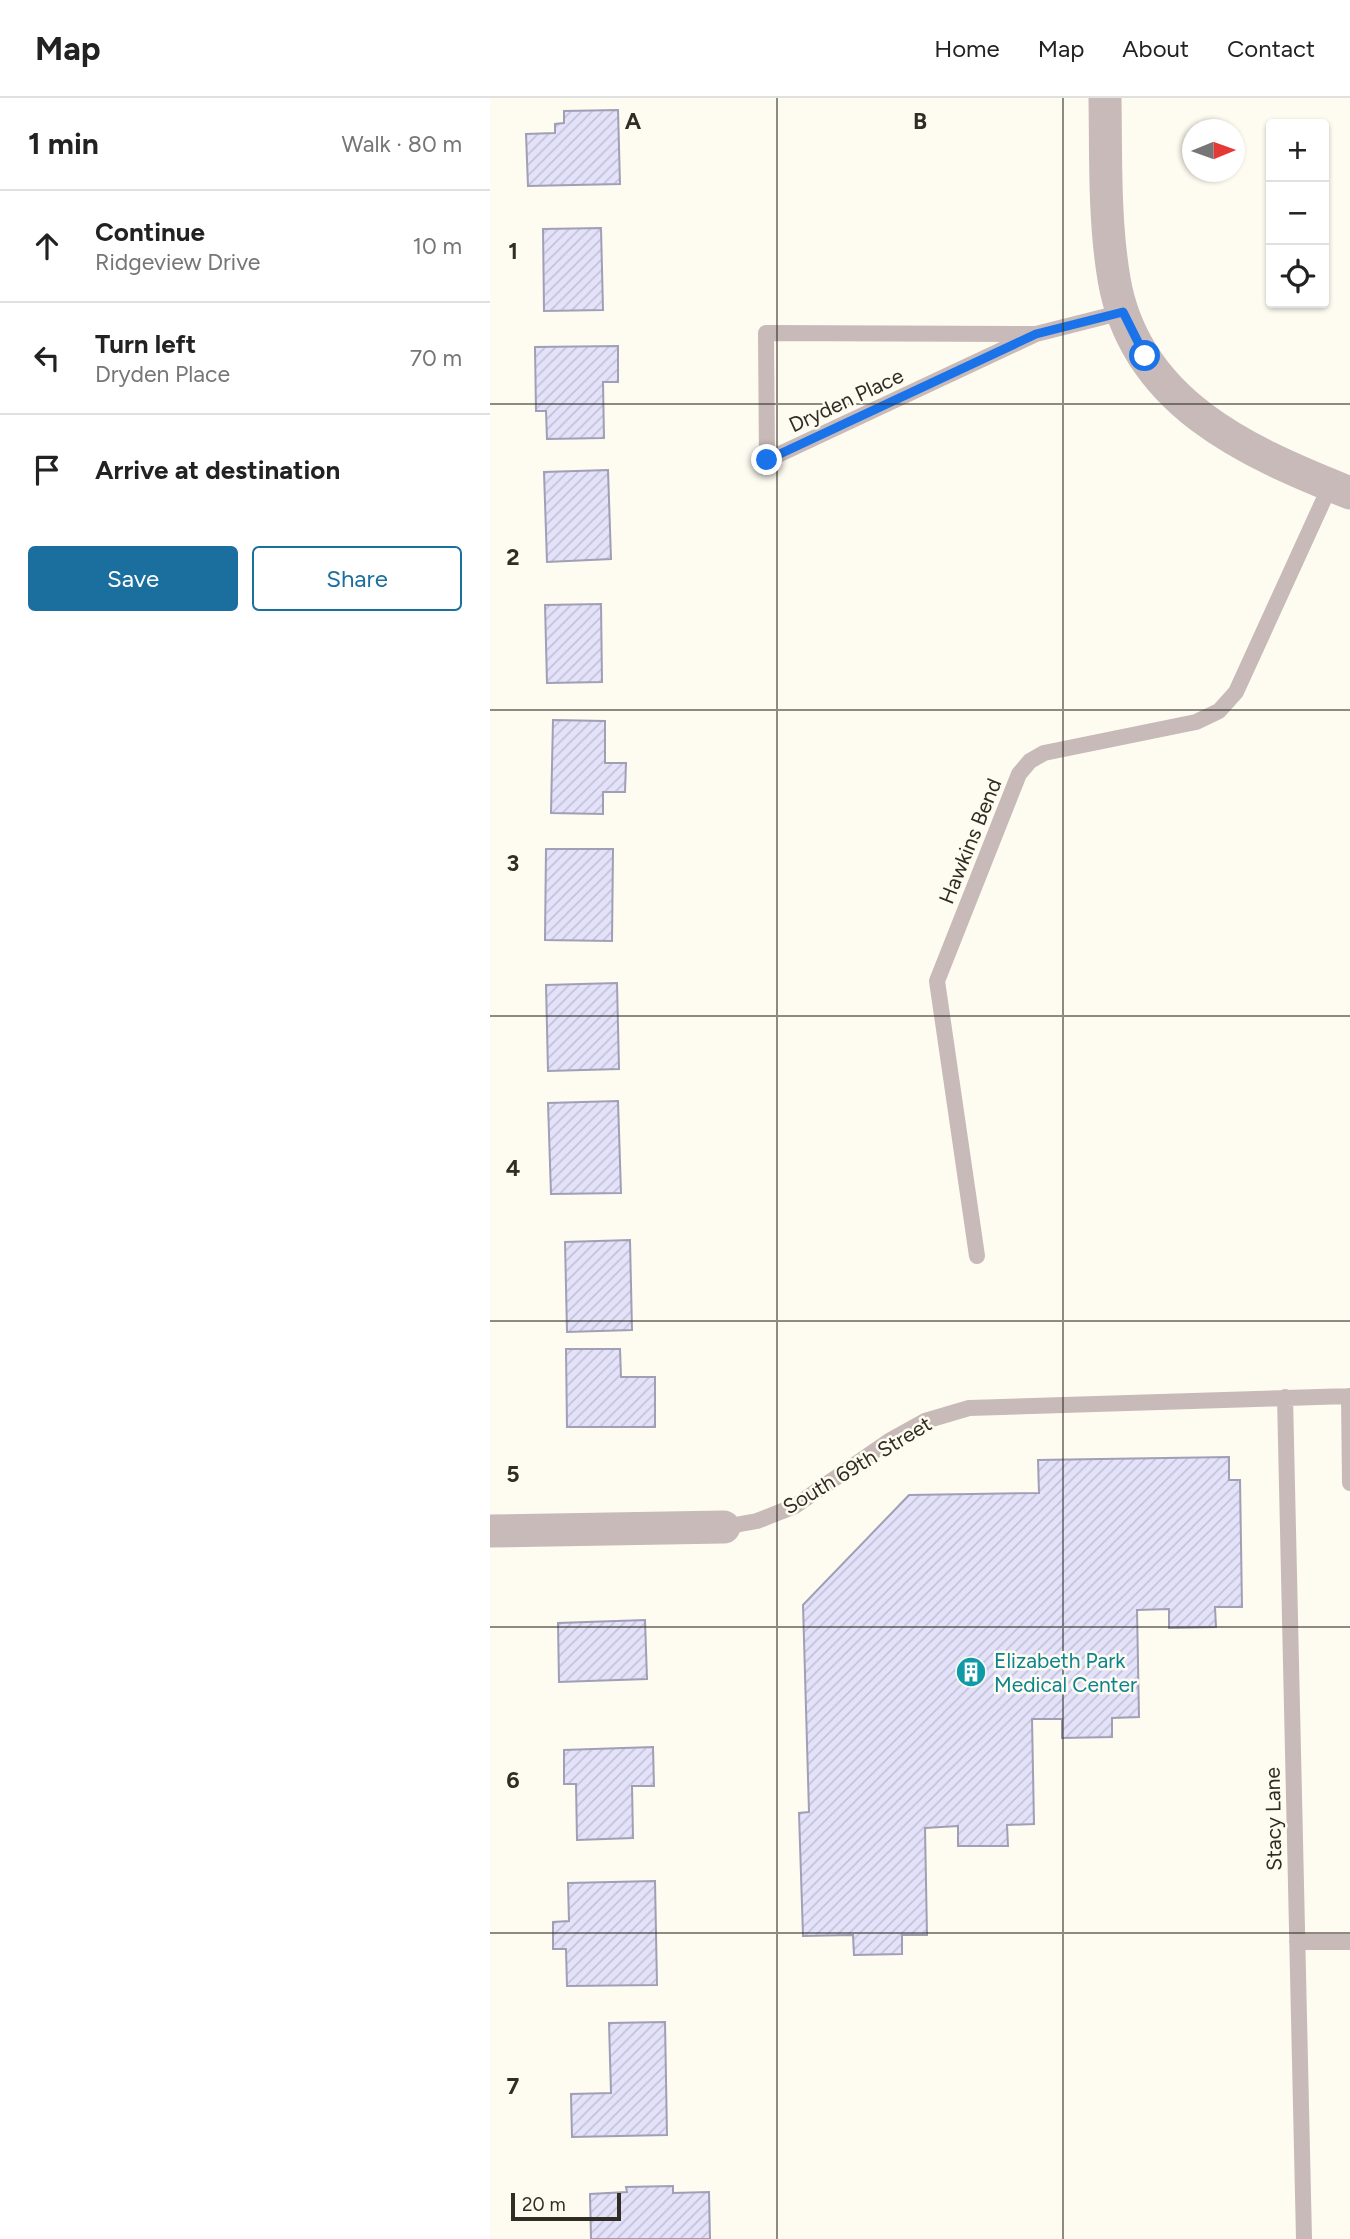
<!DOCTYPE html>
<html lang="en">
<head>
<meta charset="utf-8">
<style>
  body { margin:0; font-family:Figtree,sans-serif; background:#f6f6f6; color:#222 }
  .controls { position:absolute; right:21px; top:21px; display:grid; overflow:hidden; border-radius:7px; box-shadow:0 2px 5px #0004 }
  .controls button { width:63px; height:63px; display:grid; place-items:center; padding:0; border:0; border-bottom:2px solid #e0e0e0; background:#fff; color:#222; font:35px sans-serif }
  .compass { position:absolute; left:692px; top:21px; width:63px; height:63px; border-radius:50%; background:#fff; box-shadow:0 2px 5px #0004; rotate:89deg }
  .scale { position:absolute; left:21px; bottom:18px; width:110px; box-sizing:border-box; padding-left:7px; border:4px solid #312d24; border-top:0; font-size:19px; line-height:24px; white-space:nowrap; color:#312d24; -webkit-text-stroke:5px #fefbf1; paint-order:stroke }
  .stop { position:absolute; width:21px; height:21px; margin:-16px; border:5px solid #1a73e8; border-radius:50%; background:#fff }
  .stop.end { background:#1a73e8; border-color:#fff; box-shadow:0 2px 7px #0008 }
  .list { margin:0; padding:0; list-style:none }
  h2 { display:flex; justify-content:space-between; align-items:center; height:91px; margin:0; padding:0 28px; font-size:30px }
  h2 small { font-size:23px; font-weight:400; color:#767676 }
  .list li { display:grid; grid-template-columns:46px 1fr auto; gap:21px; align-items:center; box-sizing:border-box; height:112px; padding:0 28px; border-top:2px solid #e0e0e0 }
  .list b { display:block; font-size:26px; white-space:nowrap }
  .list p { margin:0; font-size:23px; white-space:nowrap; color:#767676 }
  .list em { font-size:23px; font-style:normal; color:#767676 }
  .actions { display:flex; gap:14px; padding:21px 28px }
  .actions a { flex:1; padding:16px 0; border:2px solid #1b6f9f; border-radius:7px; text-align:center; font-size:24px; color:#1b6f9f }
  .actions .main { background:#1b6f9f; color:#fff }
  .icon { flex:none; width:38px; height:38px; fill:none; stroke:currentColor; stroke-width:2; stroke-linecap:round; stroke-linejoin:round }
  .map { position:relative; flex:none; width:860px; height:2141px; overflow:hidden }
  header { display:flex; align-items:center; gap:42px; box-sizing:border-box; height:98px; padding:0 35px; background:#fff; border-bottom:2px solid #e0e0e0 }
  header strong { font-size:33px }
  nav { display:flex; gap:38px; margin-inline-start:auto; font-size:24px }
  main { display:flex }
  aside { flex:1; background:#fff }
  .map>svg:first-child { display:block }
</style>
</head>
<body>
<header>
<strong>Map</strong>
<nav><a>Home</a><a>Map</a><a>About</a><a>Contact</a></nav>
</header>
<main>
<aside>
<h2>1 min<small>Walk · 80 m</small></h2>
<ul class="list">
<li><svg class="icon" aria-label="ahead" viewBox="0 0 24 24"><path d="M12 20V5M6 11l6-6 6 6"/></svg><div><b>Continue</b><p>Ridgeview Drive</p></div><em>10 m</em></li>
<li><svg class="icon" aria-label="left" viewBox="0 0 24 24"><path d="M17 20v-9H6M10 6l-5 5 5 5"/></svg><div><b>Turn left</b><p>Dryden Place</p></div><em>70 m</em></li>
<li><svg class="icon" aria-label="arrive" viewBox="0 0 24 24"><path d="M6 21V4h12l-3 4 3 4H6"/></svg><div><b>Arrive at destination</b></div></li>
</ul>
<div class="actions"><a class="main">Save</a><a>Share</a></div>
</aside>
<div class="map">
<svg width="860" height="2141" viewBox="0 0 860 2141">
  <defs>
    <pattern id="building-hatch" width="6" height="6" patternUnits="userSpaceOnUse" patternTransform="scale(1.75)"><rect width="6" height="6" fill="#e3e2fa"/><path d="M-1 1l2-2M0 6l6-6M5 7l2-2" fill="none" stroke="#c3c2d6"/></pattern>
  </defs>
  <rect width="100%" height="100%" fill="#fefbf1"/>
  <!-- building -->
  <path fill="url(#building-hatch)" stroke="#a09fb5" stroke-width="2" d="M128 12 130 86 38 88 36 36 65 35V26L74 25V13Z
    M111 130 113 212 54 213 53 131Z
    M128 248V284H113L114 340 57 341 56 313H46L45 249Z
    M118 372 121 461 57 464 54 374Z
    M111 506 112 584 57 585 55 507Z
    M63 622 115 623V665H136L135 694H113V716L61 715Z
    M56 751H123L122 843 55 842Z
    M127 885 129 971 58 973 56 887Z
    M128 1003 131 1095 61 1096 58 1005Z
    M140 1142 142 1232 77 1234 75 1144Z
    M76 1251H130L131 1279H165V1329H77Z
    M739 1359V1382H750L752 1509H725L726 1529 679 1530V1511L647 1512 649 1619 622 1620V1639L572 1640V1621H542L544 1726 517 1727 518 1748H468V1728L435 1730 437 1837H412V1856L364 1857 363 1837 313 1838 309 1715 319 1714 313 1507 419 1397 549 1395 548 1362Z
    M155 1522 157 1581 69 1584 68 1525Z
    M163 1649 164 1688H142L143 1740 87 1742 86 1686H74V1652Z
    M165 1783 167 1887 77 1888 76 1851H63V1824L79 1823 78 1785Z
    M175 1924 177 2037 82 2039 81 1996 121 1995 119 1925Z
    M183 2088V2095L219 2094 220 2141H101L100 2096 137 2094 136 2089Z"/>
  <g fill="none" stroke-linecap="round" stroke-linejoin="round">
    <!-- service -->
    <path stroke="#c7bab9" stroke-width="16" d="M546 236 276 235 277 362 546 236 633 214
      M487 1158 447 883 529 676 540 663 554 655 706 624 729 613 746 594 840 388
      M859 1298 860 1385
      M795 1299 814 2141
      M234 1429 267 1423 305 1408 399 1343 435 1323 479 1310 860 1298
      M807 1844H860"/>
    <!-- minor -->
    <path stroke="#c7bab9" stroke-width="33" d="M615 0C616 60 614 121 624 181 645 305 757 354 860 395
      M0 1433 234 1429"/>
  </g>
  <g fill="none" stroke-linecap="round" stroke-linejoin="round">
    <!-- route -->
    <path stroke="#1a73e8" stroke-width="9" d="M277 362 546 236 633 214 655 258"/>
  </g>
  <!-- grid -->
  <path fill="none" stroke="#312d24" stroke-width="2" stroke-opacity="0.55" d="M287 0V2141M573 0V2141M0 306H860M0 612H860M0 918H860M0 1223H860M0 1529H860M0 1835H860"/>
  <!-- icons -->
  <defs>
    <g id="building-disc" transform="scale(1.575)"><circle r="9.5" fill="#0f9aa8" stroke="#fefbf1"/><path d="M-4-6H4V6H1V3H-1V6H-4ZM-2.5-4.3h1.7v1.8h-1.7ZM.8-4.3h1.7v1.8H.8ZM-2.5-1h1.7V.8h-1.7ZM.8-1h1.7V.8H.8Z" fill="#fff"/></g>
  </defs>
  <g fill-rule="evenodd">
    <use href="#building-disc" x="481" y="1574"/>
  </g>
  <g text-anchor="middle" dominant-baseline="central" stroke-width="5" stroke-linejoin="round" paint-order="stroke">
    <!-- street labels -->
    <g font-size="21" fill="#312d24" stroke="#fefbf1">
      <text transform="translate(356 302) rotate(-25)">Dryden Place</text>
      <text transform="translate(480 743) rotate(-68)">Hawkins Bend</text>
      <text transform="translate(367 1367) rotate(-31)">South 69th Street</text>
      <text transform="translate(783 1721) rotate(-91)">Stacy Lane</text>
    </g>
    <!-- culture labels -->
    <g font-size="21" fill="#0d838f" stroke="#fefbf1" text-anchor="start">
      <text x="504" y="1562">Elizabeth Park<tspan x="504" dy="24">Medical Center</tspan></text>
    </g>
  </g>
  <g font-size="23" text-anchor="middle" font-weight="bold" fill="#312d24" stroke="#fefbf1" stroke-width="5" stroke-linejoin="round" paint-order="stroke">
    <text x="143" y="31">A</text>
    <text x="430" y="31">B</text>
    <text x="23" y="161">1</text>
    <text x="23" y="467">2</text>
    <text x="23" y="773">3</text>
    <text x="23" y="1078">4</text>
    <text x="23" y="1384">5</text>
    <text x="23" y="1690">6</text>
    <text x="23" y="1996">7</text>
  </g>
</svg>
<div class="controls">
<button>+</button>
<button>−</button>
<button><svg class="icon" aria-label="locate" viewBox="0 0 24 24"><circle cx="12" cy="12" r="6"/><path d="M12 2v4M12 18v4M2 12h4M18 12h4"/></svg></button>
</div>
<svg class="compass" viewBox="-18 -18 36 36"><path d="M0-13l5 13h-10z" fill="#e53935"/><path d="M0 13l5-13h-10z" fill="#767676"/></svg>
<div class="scale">20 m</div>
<div class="stop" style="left:655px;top:258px"></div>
<div class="stop end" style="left:277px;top:362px"></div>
</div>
</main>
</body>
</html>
